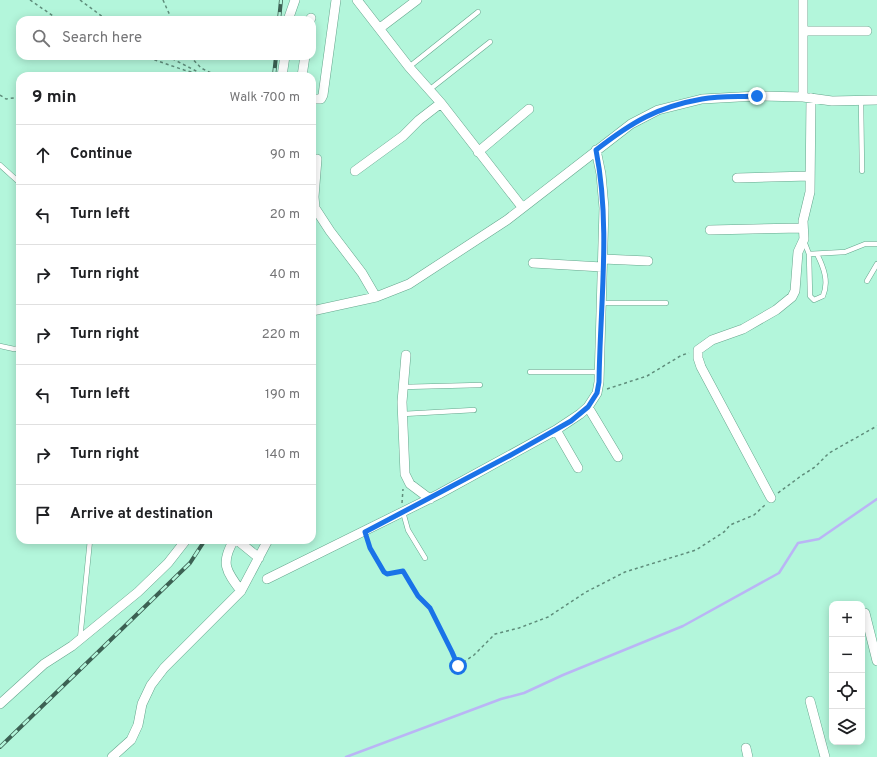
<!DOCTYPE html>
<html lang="en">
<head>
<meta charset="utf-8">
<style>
  body { margin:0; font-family:Overpass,sans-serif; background:#f6f6f6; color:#202124 }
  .controls { position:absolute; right:12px; bottom:12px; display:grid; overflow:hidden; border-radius:8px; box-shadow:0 2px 10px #0003 }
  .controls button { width:36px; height:36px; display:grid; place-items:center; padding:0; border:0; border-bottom:1px solid #e0e0e0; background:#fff; color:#202124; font:20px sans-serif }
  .stop { position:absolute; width:12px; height:12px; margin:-9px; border:3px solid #1a73e8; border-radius:50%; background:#fff }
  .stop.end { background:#1a73e8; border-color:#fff; box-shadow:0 1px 4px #0008 }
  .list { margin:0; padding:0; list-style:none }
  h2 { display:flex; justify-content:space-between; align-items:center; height:52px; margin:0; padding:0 16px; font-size:17px }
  h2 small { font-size:13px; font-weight:400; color:#757577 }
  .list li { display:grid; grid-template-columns:26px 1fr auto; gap:12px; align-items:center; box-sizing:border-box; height:60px; padding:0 16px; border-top:1px solid #e0e0e0 }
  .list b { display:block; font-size:15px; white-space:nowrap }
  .list em { font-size:13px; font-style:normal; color:#757577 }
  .icon { flex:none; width:22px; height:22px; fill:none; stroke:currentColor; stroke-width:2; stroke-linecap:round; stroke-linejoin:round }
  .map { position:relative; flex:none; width:877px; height:757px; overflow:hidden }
  .search { position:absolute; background:#fff; box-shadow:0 2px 10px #0003; left:16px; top:16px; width:300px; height:44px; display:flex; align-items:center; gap:10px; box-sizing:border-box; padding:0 14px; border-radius:12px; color:#757577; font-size:15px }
  .panel { position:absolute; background:#fff; box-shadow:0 2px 10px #0003; left:16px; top:72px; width:300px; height:472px; border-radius:12px }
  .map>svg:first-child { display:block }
</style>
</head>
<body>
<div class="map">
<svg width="877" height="757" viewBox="0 0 877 757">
  <rect width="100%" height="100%" fill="#b3f6db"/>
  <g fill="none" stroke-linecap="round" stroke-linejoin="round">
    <!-- stream -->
    <path stroke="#bab5f5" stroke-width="2.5" d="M346 757 501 699 524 693 563 675 683 626 779 573 798 543 819 539 877 499"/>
    <!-- lane casing -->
    <g stroke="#66a68d" stroke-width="5.5">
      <path id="lane" d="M409 67 478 12
        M429 90 490 42
        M861 100 862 171
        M0 165 20 183
        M804 241 809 254 810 296 814 300 823 296C829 282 824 268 817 254
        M809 254 845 252 865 244H877
        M867 281 877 264
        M601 303H666
        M0 346 14 349 20 348
        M530 372H599
        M403 387 480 385
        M403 414 474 410
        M403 512 408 530 425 558
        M80 639 90 540"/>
    </g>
    <!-- street casing -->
    <g stroke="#66a68d" stroke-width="10">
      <path id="street" d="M357 0 409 67 441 103 522 207
        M288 20 295 0
        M310 20 311 18
        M380 28 417 0
        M803 31H867
        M282 76 285 56
        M302 76 305 56
        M803 97V0
        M312 99H321L323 95 336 0
        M478 152 529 109
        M317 159 314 197 315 208 330 231 362 273 376 297
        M355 171 403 136 419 120 441 103
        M737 178 810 176
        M710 230 802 228
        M603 259 648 261
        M533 263 602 267
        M312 311 376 297 409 284 507 220 631 124 658 110 702 99 757 96 803 97 832 101 877 100
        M406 355 402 402 405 474 410 484 430 499
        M588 407 618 457
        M556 430 578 468
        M771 498 701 367 698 358V350L712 340 743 329 776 310 792 297 795 291 798 252 804 239 803 221 810 192 811 98
        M234 540C220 563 226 571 241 591
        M237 540 259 558
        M267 579 439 494 556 430 580 414 588 407 597 393 599 382 604 208 601 174 596 150
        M865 613 877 661
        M810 701 825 757
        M0 704 44 664 72 646 138 592 168 563 186 540
        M746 748 748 757
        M112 757 131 740 138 725 142 704 151 685 164 668 241 591 268 540"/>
    </g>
    <!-- path -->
    <path stroke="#5f8d7b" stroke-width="1.5" stroke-dasharray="3 3" stroke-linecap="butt" d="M30 0 59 20
      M80 0 107 20
      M163 0 172 20
      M143 56 184 70 207 76
      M167 56 202 74
      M190 56 201 68 217 76H211
      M146 76H204
      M0 95 6 99 20 97
      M607 389 647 376 682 355 689 353
      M778 493 801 476 815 467 829 453 877 426
      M402 503 403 489
      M367 539 370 548 384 572 387 574 403 571 418 596 430 609 458 666 474 655 495 634 519 628 548 617 586 592 625 572 696 550 724 532 730 525 754 515 765 505"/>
    <!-- lane -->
    <use href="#lane" stroke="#fff" stroke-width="4.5"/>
    <!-- street -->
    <use href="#street" stroke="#fff" stroke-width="9"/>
    <!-- rail casing -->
    <g stroke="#3c6153" stroke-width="4">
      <path id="rail" d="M279 20 281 0
        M274 76 276 56
        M0 747 190 563 205 540"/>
    </g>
    <!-- rail -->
    <use href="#rail" stroke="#b3f6db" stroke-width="2.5" stroke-dasharray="8" stroke-linecap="butt"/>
  </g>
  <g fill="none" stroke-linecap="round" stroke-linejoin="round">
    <!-- route -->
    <path stroke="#1a73e8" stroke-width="5" d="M458 666 452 652 430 608 418 596 403 571 387 574 384 572 370 548 365 532 509 456 571 421 588 407 597 393 599 382C600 305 611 226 596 150 632 122 657 107 702 99 720 96 739 97 757 96"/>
  </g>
</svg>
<div class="controls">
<button>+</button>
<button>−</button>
<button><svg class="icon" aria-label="locate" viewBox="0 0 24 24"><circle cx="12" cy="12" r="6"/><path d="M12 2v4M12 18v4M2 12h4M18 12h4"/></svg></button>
<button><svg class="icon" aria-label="layers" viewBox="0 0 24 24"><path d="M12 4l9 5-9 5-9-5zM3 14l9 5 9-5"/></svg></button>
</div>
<div class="stop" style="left:458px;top:666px"></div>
<div class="stop end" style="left:757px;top:96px"></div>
<div class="search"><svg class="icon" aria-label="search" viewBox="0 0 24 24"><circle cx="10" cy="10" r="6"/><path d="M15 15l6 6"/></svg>Search here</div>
<section class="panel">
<h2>9 min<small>Walk · 700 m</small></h2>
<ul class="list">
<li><svg class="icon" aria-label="ahead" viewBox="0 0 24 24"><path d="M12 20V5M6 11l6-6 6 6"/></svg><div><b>Continue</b></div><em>90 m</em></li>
<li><svg class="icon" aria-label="left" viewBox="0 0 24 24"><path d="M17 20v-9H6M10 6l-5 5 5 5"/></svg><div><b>Turn left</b></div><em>20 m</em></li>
<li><svg class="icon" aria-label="right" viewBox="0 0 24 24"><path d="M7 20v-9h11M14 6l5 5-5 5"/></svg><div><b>Turn right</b></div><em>40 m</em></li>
<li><svg class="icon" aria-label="right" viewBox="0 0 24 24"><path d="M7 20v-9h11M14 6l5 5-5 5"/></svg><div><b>Turn right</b></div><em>220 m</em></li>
<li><svg class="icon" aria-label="left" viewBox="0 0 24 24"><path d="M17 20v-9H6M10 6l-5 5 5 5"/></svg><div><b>Turn left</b></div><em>190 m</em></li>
<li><svg class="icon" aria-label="right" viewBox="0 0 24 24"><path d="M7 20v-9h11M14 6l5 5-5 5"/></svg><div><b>Turn right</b></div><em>140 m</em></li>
<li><svg class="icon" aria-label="arrive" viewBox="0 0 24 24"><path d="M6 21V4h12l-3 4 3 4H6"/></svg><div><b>Arrive at destination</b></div></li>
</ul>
</section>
</div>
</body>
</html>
